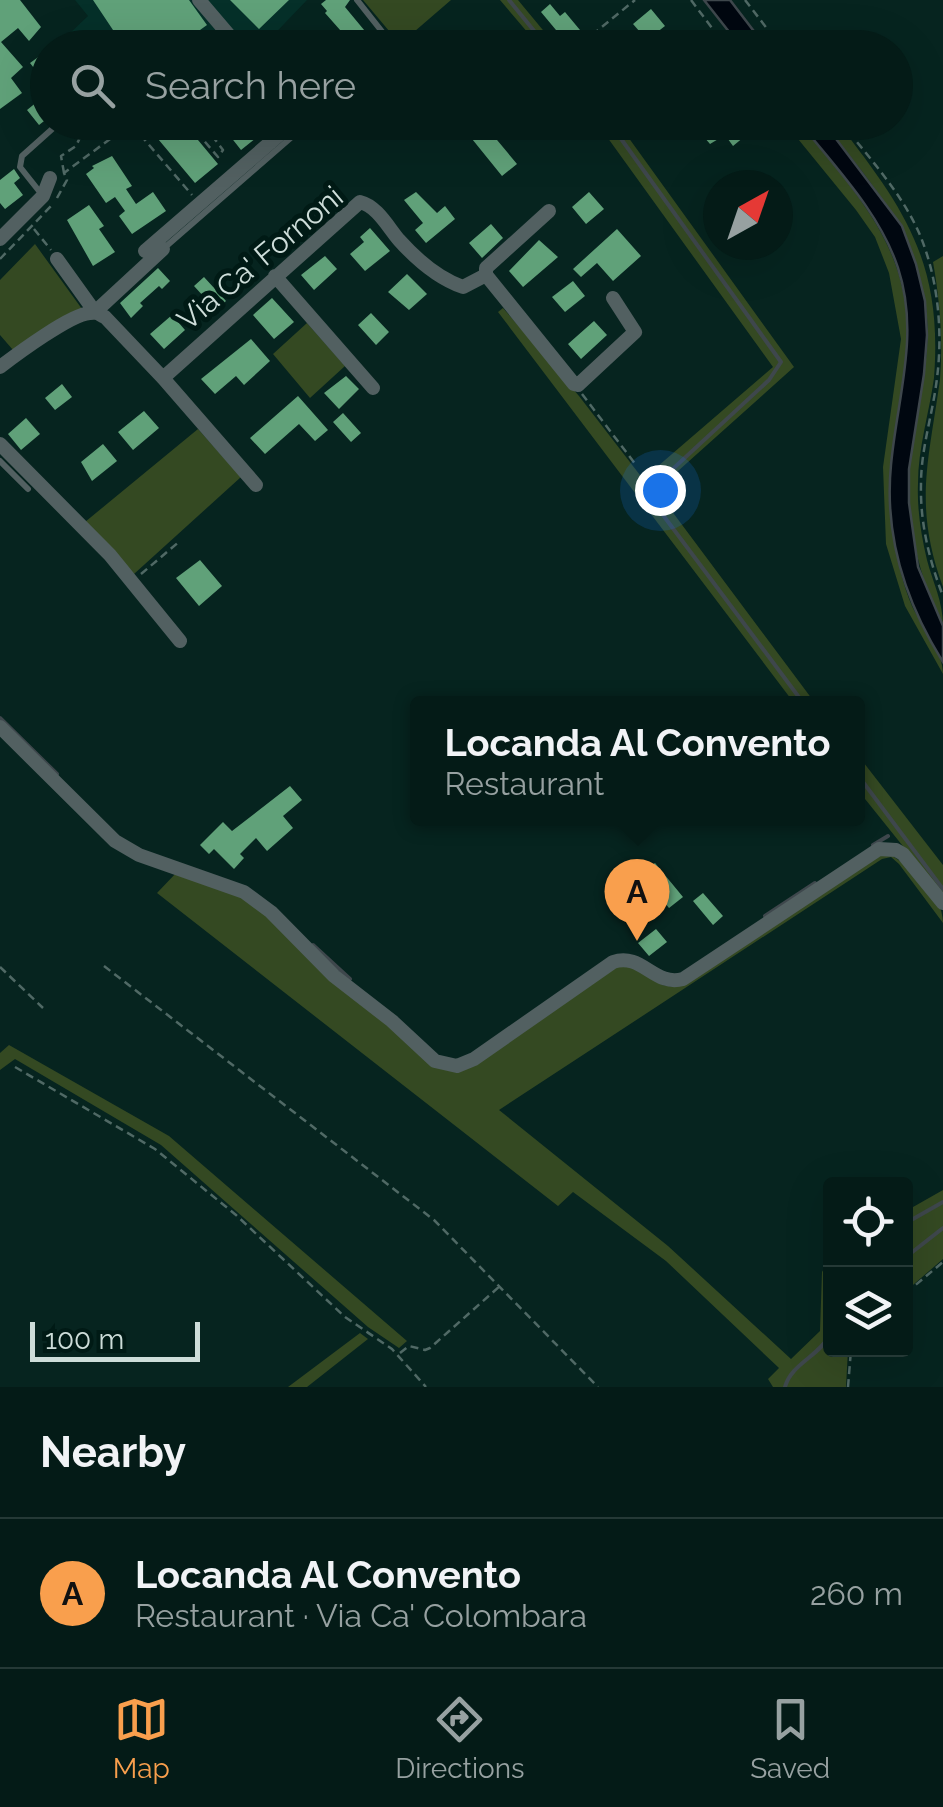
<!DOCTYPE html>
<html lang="en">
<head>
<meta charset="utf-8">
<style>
  body { margin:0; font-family:Raleway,sans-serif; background:#0d2420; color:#f1f3f6 }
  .controls { position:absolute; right:30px; bottom:30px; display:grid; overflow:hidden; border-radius:10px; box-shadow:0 10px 40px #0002 }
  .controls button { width:90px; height:90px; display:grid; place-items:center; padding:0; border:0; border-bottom:2px solid #253936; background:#041b17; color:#f1f3f6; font:50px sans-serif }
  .compass { position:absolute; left:703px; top:170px; width:90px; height:90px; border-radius:50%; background:#041b17; box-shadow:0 10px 40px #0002; rotate:40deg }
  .scale { position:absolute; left:30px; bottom:25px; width:170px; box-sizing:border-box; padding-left:10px; border:5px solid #cdddd9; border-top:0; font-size:28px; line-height:35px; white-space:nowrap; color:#cdddd9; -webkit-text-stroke:8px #001a15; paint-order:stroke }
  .you { position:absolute; left:660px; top:490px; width:35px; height:35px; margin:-25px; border:8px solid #fff; border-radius:50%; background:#1a73e8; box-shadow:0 0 0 15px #1a73e833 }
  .badge { display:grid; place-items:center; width:65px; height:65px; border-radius:50%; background:#f99f4d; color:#111; font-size:32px; font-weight:700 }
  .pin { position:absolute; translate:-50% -82px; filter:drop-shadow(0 2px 5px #0008) }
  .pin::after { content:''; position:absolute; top:52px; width:35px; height:30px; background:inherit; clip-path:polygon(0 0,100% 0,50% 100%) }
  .popup { position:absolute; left:410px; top:696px; width:455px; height:130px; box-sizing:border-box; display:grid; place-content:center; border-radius:10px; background:#041b17; filter:drop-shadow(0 2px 8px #0005); font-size:32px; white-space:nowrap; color:#97a1a1 }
  .popup b { font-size:38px; color:#f1f3f6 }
  .popup::after { content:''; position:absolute; left:50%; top:100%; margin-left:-20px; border:20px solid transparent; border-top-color:#041b17 }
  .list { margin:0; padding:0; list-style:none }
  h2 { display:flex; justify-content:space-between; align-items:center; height:130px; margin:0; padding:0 40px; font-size:42px }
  h2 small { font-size:32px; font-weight:400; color:#97a1a1 }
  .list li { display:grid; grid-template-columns:65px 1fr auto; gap:30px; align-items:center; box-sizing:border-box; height:150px; padding:0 40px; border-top:2px solid #253936 }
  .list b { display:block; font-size:38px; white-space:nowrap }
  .list p { margin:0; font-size:32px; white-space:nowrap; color:#97a1a1 }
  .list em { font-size:32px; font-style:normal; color:#97a1a1 }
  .icon { flex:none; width:55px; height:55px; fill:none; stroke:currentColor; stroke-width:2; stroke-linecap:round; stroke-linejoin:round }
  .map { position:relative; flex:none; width:943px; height:1387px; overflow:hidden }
  .search { position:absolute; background:#041b17; box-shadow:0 10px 40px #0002; left:30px; right:30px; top:30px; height:110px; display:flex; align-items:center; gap:25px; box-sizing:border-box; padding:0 35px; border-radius:55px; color:#97a1a1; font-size:38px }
  .sheet { height:280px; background:#041b17 }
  nav { display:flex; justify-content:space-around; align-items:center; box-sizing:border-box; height:140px; border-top:2px solid #253936; background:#041b17; font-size:28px; color:#97a1a1 }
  nav a { display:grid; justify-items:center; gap:5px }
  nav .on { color:#f99f4d }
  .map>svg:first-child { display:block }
</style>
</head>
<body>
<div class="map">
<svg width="943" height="1387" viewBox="0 0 943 1387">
  <rect width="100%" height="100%" fill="#06241f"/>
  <!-- built -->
  <path fill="#053029" d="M75 0H307L262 47H234L223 36 208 47H81L69 34 88 16Z"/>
  <!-- green -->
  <path fill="#344922" d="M363 0H451L400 44Z
    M500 0H518L557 47H540Z
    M597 123H618L794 367 659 488 671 510 815 703H794L498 312 503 308 579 396 643 479 773 367Z
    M785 123H800C866 206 920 258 905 373 898 432 887 480 895 540 898 562 903 585 912 606 922 627 943 651 943 674L905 606 886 544 883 467 901 339 889 273 875 237 856 210Z
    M824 123H838C904 208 943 262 934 378 929 414 918 448 918 484 917 509 921 535 927 560 933 583 943 601 943 626 919 577 906 525 909 470 913 414 935 358 925 301 912 226 869 181 824 123Z
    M35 244 82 309 13 350 0 335V280Z
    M943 256V587C913 505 929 461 940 379 943 340 940 301 933 262Z
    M307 323 345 366 310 398 273 354Z
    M198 429 241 477 134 574 85 522Z
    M857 754 943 865V896L857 789Z
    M886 852C910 866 943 893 943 923L899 864 891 857 882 859 499 1110 668 1246 791 1359 820 1331 822 1272 830 1258V1350H848L846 1387H773L768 1379 779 1368 666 1261 573 1192 558 1206 157 893 177 872 243 896 450 1071 617 964 641 969 662 985 675 987Z
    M9 1045 169 1136 407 1341 399 1348 368 1327 161 1145 15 1059 0 1070V1053Z
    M943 1190V1259L906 1291V1211Z
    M360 1333 368 1339 307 1387H288Z"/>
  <!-- water -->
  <path fill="#000710" stroke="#3e474c" stroke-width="2.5" d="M704 0H730L766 47H741Z
    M800 123H824L902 226 916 264 925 301 927 335 924 374 909 469V503L918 567 943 626V662C906 603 884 536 891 465 897 398 920 335 898 268 880 213 836 168 800 123Z"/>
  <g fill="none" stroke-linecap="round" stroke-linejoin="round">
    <!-- stream -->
    <path stroke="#3e474c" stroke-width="4" d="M509 0 548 48
      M609 122 781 362 769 380 650 490 657 507 804 704
      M0 718 57 774
      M857 774 943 889
      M873 845 888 836
      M765 916 815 883
      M313 945 350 979
      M906 1223 943 1202
      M906 1257 943 1228
      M785 1387C791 1364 819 1356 830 1335"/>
  </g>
  <!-- building -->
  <path fill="#60a179" d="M0 0H20L41 27 29 41 18 28 1 42 23 67 11 78 22 93 0 109Z
    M93 0H189L207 25 175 48H125Z
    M230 0H289L259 29Z
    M326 0H350L345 7 379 48H356L325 13 327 11 321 4Z
    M550 4 560 16 565 12 580 30 566 42 541 12Z
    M651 9 665 26 647 40 633 24Z
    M48 50V86L30 63Z
    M48 93V118L39 125 27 110Z
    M166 122H183L218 164 195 183 153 133Z
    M219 122H276L241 150Z
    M482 122 517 164 502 176 468 134Z
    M723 122H742L750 132 733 146 725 135 710 144 704 137Z
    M112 156 132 186 126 189 136 204 153 192 166 211 132 234 119 216 125 211 115 197 106 203 86 174 94 168 92 166Z
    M14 169 20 178 14 183 23 195 5 209 0 203V180Z
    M416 192 437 213 445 206 455 219 426 243 415 230 423 223 404 200Z
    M589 192 604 209 586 224 572 207Z
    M89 205 104 226 99 229 115 252 93 266 67 220Z
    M491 224 503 238 482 258 469 243Z
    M370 228 390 251 365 271 350 254 364 242 360 237Z
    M617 229 641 256 613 281 597 263 581 277 573 269Z
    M539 240 558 257 523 287 509 271Z
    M325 256 337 269 314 290 301 275Z
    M158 268 170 281 162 289 159 286 140 303 143 306 131 318 120 303Z
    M407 274 427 294 409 310 388 292Z
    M204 277 226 301 216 310 194 286Z
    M573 281 585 296 565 312 552 297Z
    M272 298 294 322 274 339 253 315Z
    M371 313 389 332 376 345 358 325Z
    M172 315 185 330 164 349 150 334Z
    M594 321 607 335 581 359 568 344Z
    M251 339 270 361 244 385 236 376 215 394 201 379Z
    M346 376 359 389 339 409 324 393Z
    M62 384 72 397 55 410 45 398Z
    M298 396 328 430 315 441 299 424 265 454 250 438Z
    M144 411 159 428 133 450 118 432Z
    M343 413 361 433 351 442 333 422Z
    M26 418 40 434 21 450 8 434Z
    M103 444 117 461 92 481 81 462Z
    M200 560 222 586 199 606 176 578Z
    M290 786 302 800 283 816 293 828 267 851 256 838 240 854 244 858 234 869 214 849 209 854 200 845 223 822 232 831Z
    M655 863 683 897 669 908 641 874Z
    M703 893 723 916 713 925 693 901Z
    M656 929 667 942 649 956 638 943Z"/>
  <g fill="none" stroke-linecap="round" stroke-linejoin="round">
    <!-- path -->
    <path stroke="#506965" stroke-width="2.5" stroke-dasharray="8 5" stroke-linecap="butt" d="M691 0 727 48
      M745 0 782 48
      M592 35 635 0
      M188 122 218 157 223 150 210 133 214 122
      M841 122C869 158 902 193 920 235 938 279 943 331 937 378 933 413 921 448 921 484 920 522 929 560 943 596
      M132 125 192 195
      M64 173 61 156 76 146 84 129 107 122
      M57 198 67 180 64 173 133 122
      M34 229 51 250
      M0 259 53 204
      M582 394 636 465
      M141 574 180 541
      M104 966 434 1220 598 1387
      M0 967 43 1008
      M15 1067 155 1149 236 1215 345 1317 392 1349 426 1387
      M906 1293 943 1262
      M400 1353 409 1346 425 1350 430 1348 500 1286
      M848 1387 851 1350"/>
    <!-- service -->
    <path stroke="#526061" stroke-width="6" d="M357 0 395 48
      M43 196 20 167 22 156 60 122
      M163 249 309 122
      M0 461 28 489"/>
    <!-- minor -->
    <path stroke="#526061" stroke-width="14" d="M199 0 240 48
      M0 239 43 196 50 178
      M145 251 294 122
      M57 259 95 312 163 249
      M486 275V268L549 211
      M275 276 373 388
      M0 367C17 354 71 314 90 313 98 312 98 314 105 317L163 378 256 485
      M163 378 360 202C377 206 388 227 399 240 417 260 437 278 463 287L486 275 574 384 578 385 635 332 613 298
      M0 444 110 555 180 641
      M0 727 115 841 139 855 244 892 271 912 334 976 392 1021 435 1061 457 1066 474 1059 613 962C642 952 654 987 683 979L879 849 896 850 903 854 943 903"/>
  </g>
  <g text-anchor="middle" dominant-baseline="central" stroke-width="10" stroke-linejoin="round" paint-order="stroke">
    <!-- street labels -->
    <g font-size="30" fill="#cdddd9" stroke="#001a15">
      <text transform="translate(260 258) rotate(-40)">Via Ca' Fornoni</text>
    </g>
  </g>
</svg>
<div class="controls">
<button><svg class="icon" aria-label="locate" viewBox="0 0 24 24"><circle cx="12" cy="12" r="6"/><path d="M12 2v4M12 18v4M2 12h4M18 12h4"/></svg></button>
<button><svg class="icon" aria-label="layers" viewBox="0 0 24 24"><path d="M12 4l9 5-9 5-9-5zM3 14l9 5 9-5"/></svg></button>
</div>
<svg class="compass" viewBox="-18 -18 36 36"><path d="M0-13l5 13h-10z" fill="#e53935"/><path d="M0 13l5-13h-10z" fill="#97a1a1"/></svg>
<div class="scale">100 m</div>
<div class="you"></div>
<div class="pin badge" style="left:637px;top:941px">A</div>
<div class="popup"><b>Locanda Al Convento</b>Restaurant</div>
<div class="search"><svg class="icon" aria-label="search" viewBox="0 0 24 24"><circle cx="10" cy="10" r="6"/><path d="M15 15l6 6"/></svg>Search here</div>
</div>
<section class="sheet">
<h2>Nearby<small></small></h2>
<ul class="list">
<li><span class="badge">A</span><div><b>Locanda Al Convento</b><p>Restaurant · Via Ca' Colombara</p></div><em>260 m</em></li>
</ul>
</section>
<nav>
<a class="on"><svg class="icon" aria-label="map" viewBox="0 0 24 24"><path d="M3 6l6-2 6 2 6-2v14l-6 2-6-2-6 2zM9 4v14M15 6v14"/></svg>Map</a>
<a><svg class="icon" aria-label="directions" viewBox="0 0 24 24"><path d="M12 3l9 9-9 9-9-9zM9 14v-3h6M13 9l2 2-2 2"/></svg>Directions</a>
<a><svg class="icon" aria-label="saved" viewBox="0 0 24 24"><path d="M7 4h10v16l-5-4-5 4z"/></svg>Saved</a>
</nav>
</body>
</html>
